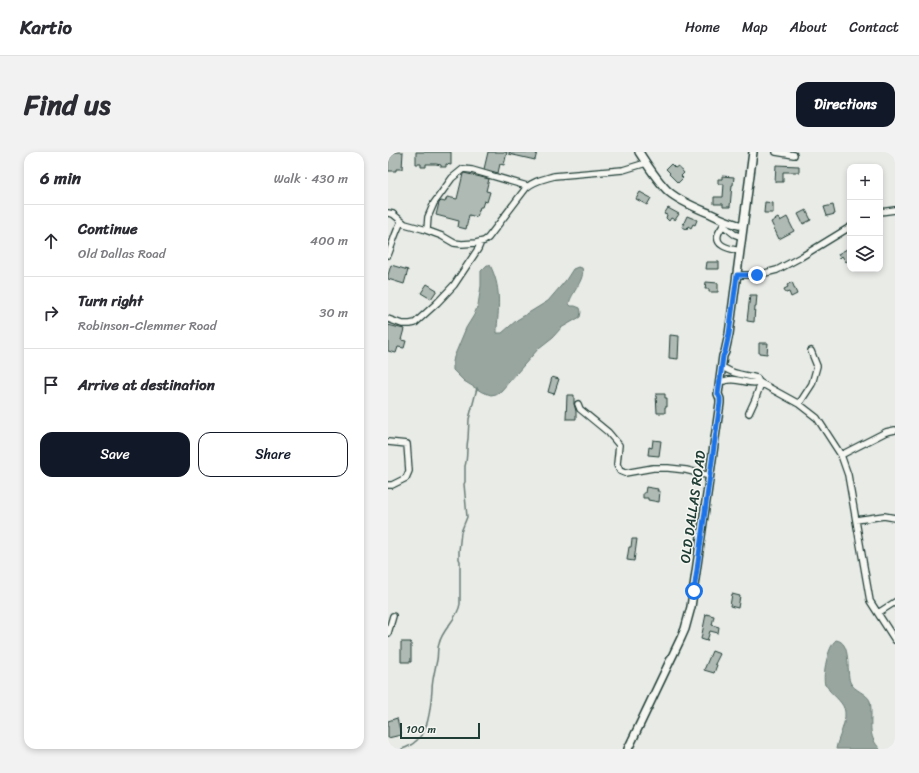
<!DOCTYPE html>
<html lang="en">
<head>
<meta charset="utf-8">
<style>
  body { margin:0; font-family:Sriracha,sans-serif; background:#f2f2f3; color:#2b2b33 }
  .controls { position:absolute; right:12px; top:12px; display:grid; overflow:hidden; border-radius:8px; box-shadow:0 2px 6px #0003 }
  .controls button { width:36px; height:36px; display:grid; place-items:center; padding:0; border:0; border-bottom:1px solid #e1e1e2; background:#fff; color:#2b2b33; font:20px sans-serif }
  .scale { position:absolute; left:12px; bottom:10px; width:80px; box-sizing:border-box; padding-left:4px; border:2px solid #1f3d34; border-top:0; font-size:11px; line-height:14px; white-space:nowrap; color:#1f3d34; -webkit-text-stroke:3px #f6f6f2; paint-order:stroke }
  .stop { position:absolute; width:12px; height:12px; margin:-9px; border:3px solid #1a73e8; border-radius:50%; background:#fff }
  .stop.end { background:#1a73e8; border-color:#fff; box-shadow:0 1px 4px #0008 }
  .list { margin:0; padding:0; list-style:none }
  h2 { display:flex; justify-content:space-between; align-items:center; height:52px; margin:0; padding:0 16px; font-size:17px }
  h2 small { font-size:13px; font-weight:400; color:#7c7c81 }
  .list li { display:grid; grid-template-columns:26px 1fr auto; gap:12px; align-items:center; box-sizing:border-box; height:72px; padding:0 16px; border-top:1px solid #e1e1e2 }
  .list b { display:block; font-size:15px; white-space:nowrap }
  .list p { margin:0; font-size:13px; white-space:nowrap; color:#7c7c81 }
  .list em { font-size:13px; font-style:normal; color:#7c7c81 }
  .actions { display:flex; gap:8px; padding:12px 16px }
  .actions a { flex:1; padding:9px 0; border:1px solid #111827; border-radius:12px; text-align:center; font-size:14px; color:#111827 }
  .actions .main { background:#111827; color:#fff }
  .icon { flex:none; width:22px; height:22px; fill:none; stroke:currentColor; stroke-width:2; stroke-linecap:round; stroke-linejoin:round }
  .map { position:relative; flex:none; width:507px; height:597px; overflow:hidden; border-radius:12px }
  header { display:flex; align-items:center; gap:24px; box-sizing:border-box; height:56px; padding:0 20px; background:#fff; border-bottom:1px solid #e1e1e2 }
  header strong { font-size:19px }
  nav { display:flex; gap:22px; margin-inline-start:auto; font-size:14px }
  .intro { display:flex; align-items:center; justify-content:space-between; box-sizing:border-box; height:96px; padding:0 24px }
  h1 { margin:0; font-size:28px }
  .button { padding:10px 18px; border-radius:12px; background:#111827; color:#fff; font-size:14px; font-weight:700 }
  main { display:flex; gap:24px; padding:0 24px }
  aside { flex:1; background:#fff; border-radius:12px; box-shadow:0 2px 6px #0003 }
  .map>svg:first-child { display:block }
</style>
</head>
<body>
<header>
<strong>Kartio</strong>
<nav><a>Home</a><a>Map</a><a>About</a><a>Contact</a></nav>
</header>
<div class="intro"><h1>Find us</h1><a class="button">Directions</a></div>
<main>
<aside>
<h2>6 min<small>Walk · 430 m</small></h2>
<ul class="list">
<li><svg class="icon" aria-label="ahead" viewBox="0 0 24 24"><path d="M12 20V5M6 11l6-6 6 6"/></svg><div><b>Continue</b><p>Old Dallas Road</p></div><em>400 m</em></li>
<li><svg class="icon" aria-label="right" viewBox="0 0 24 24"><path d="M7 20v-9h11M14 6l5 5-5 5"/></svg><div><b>Turn right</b><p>Robinson-Clemmer Road</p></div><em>30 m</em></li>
<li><svg class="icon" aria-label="arrive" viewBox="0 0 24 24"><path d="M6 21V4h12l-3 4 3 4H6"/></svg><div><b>Arrive at destination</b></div></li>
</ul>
<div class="actions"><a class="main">Save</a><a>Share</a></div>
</aside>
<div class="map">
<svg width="507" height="597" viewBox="0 0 507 597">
  <rect width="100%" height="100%" fill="#e9ebe7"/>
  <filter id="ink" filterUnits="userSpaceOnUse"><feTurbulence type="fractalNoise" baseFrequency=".025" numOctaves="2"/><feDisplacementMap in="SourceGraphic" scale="8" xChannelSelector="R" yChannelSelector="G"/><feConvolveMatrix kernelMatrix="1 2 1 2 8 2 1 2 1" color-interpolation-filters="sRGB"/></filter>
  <g filter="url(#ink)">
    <!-- water -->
    <path fill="#99a6a0" stroke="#687c75" d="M99 113H102C113 135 111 153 109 176V181H114L129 168 160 149 178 128 185 117 190 115 194 116C198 127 183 141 181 152L183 154H187L192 156 193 160 192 165 173 176 165 185 151 196 113 239 108 242 103 243 94 240 76 229 65 218V210L66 205 78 176 86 163 90 153 93 134V119Z
      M448 488C464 490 458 519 462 530 466 539 479 541 482 549 483 553 483 558 483 562 483 577 481 585 492 597H448C450 585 458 573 457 560 456 551 447 545 441 538 441 537 438 533 437 533 434 523 440 494 448 488Z"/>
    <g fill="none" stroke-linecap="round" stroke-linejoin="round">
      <!-- stream -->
      <path stroke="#687c75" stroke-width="1.5" d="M14 597C41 588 42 562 44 538 44 528 47 518 49 508 50 503 49 497 51 492 54 477 70 467 72 452V409L71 407V399L73 380 79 365 76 332 77 330V314C80 305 78 296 80 287L81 267 89 236"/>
    </g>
    <!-- building -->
    <path fill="#b0bab5" stroke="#1f3d34" d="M0 0H15L14 17H8V19H0Z
      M28 0H63V13L58 12V15H53V13L48 12H38V15H33V12H28Z
      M100 0H119L116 13 112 12 110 21 96 17Z
      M121 0H149L147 8 121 2Z
      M283 12 287 16 290 14 296 21 293 24 295 26 290 31 281 22 282 21 278 17Z
      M388 13 411 14V20H395V30H387Z
      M76 21 101 27 98 39 102 40 99 50 96 49 94 55H92L89 65 81 63 78 77 70 75 71 69 48 63 51 51 53 49 57 50 59 45 69 47 75 22Z
      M334 24 346 25 345 33H344L342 55H335V52H326V45H335L336 32H330V27H334Z
      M252 40 263 46 259 53 248 47Z
      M377 50 385 51V61H376Z
      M445 53 447 62 439 64 436 55Z
      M280 56 291 62 287 68 283 66 281 69 278 66 279 63 276 62Z
      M418 58 423 68 415 72 410 62Z
      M299 64 309 68 307 73 305 72 303 76 300 74 299 77 294 75Z
      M399 65 406 79 391 87 383 70 390 66 392 69Z
      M459 97 462 102V107L458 110 454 104 452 106 450 102Z
      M319 110H331V117H318Z
      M3 113 20 118 16 132 0 127V123Z
      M318 130 330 131V140H321V137H317Z
      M404 130 409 142 403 145 401 140 398 141 396 137 400 135 399 133Z
      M39 132 49 138 43 147 33 141Z
      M362 143H369L368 154H367L366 170 359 169Z
      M0 173 16 177 13 188 18 189 16 196 10 195 8 201 0 199Z
      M282 183 291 184 290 207 281 206Z
      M371 191H380L379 202 371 201Z
      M164 225 171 227 166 242 160 240Z
      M268 242H277V246H279V255H277V261H269Z
      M179 243H186V252L188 259V267H178Z
      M265 288 273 289 271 304 260 303 261 295 264 296Z
      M258 335 270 337 269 339H272L271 350 260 348V346H255V341H257Z
      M244 387H249L246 409 239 408 241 395H243Z
      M344 442 352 444 350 456 342 454Z
      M318 462 326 464 324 473 331 475 330 481 322 479 319 489 313 487Z
      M13 490H23V510H13Z
      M324 499 332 502 327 512 329 513 326 521 316 518Z
      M9 566 13 583 0 586V569Z"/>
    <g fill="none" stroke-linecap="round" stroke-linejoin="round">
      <!-- minor casing -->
      <g stroke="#1f3d34" stroke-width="8">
        <path id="minor" d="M388 0 406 3
          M492 60 507 58
          M0 61 5 62 17 72 35 77 54 84 66 91 74 92 88 91 96 89 100 86 138 36C145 29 156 27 166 24L235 18 258 11
          M339 69C336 73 331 78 330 83 327 95 344 97 352 99
          M336 74 346 82 354 85
          M39 78 40 65 46 51 64 26 75 17 84 18 139 34
          M0 103C5 91 7 81 13 70
          M349 123H369L389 118 413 105 462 75
          M0 167 14 172H22L27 171 49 151 66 133 90 97 93 90
          M338 217C347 223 359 223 369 226L371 230 411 252 429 266 453 303 460 323 482 449 507 488
          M336 229C349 224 361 234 371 230
          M190 252 192 257 220 280 231 293 229 312 232 319 237 321 265 316H280L298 318 322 324
          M411 252 424 232 429 214 423 199
          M361 261 367 248 373 231
          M0 290 19 292 21 319 18 326 4 333H0
          M453 303 498 280 507 278
          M468 368 496 364 507 366
          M490 461 507 450
          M0 481 5 464"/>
      </g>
      <!-- major casing -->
      <g stroke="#1f3d34" stroke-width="10">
        <path id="major" d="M251 0C260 14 269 29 281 40 293 50 309 56 323 62 333 67 344 72 355 74
          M240 597 293 486 297 477 303 455 332 251V247L330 242 335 204 337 200 341 182 365 0"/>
      </g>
      <!-- minor -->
      <use href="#minor" stroke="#f6f6f2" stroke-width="5.5"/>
      <!-- major -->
      <use href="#major" stroke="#f6f6f2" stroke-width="7"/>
    </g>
  </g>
  <g fill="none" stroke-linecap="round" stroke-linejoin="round" filter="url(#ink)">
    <!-- route -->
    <path stroke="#1a73e8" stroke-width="5" d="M306 439 332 251V246L330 242 335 204 337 200 341 182 349 123H369"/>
  </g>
  <g text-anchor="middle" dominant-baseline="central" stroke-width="3" stroke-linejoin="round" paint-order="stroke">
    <!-- street labels -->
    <g font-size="14" fill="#1f3d34" stroke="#f6f6f2">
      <text transform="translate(305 355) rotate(-82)">OLD DALLAS ROAD</text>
    </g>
  </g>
</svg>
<div class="controls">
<button>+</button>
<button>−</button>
<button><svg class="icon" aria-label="layers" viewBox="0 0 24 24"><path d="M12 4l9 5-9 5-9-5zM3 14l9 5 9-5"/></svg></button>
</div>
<div class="scale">100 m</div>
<div class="stop" style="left:306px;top:439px"></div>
<div class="stop end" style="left:369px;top:123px"></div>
</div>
</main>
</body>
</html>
